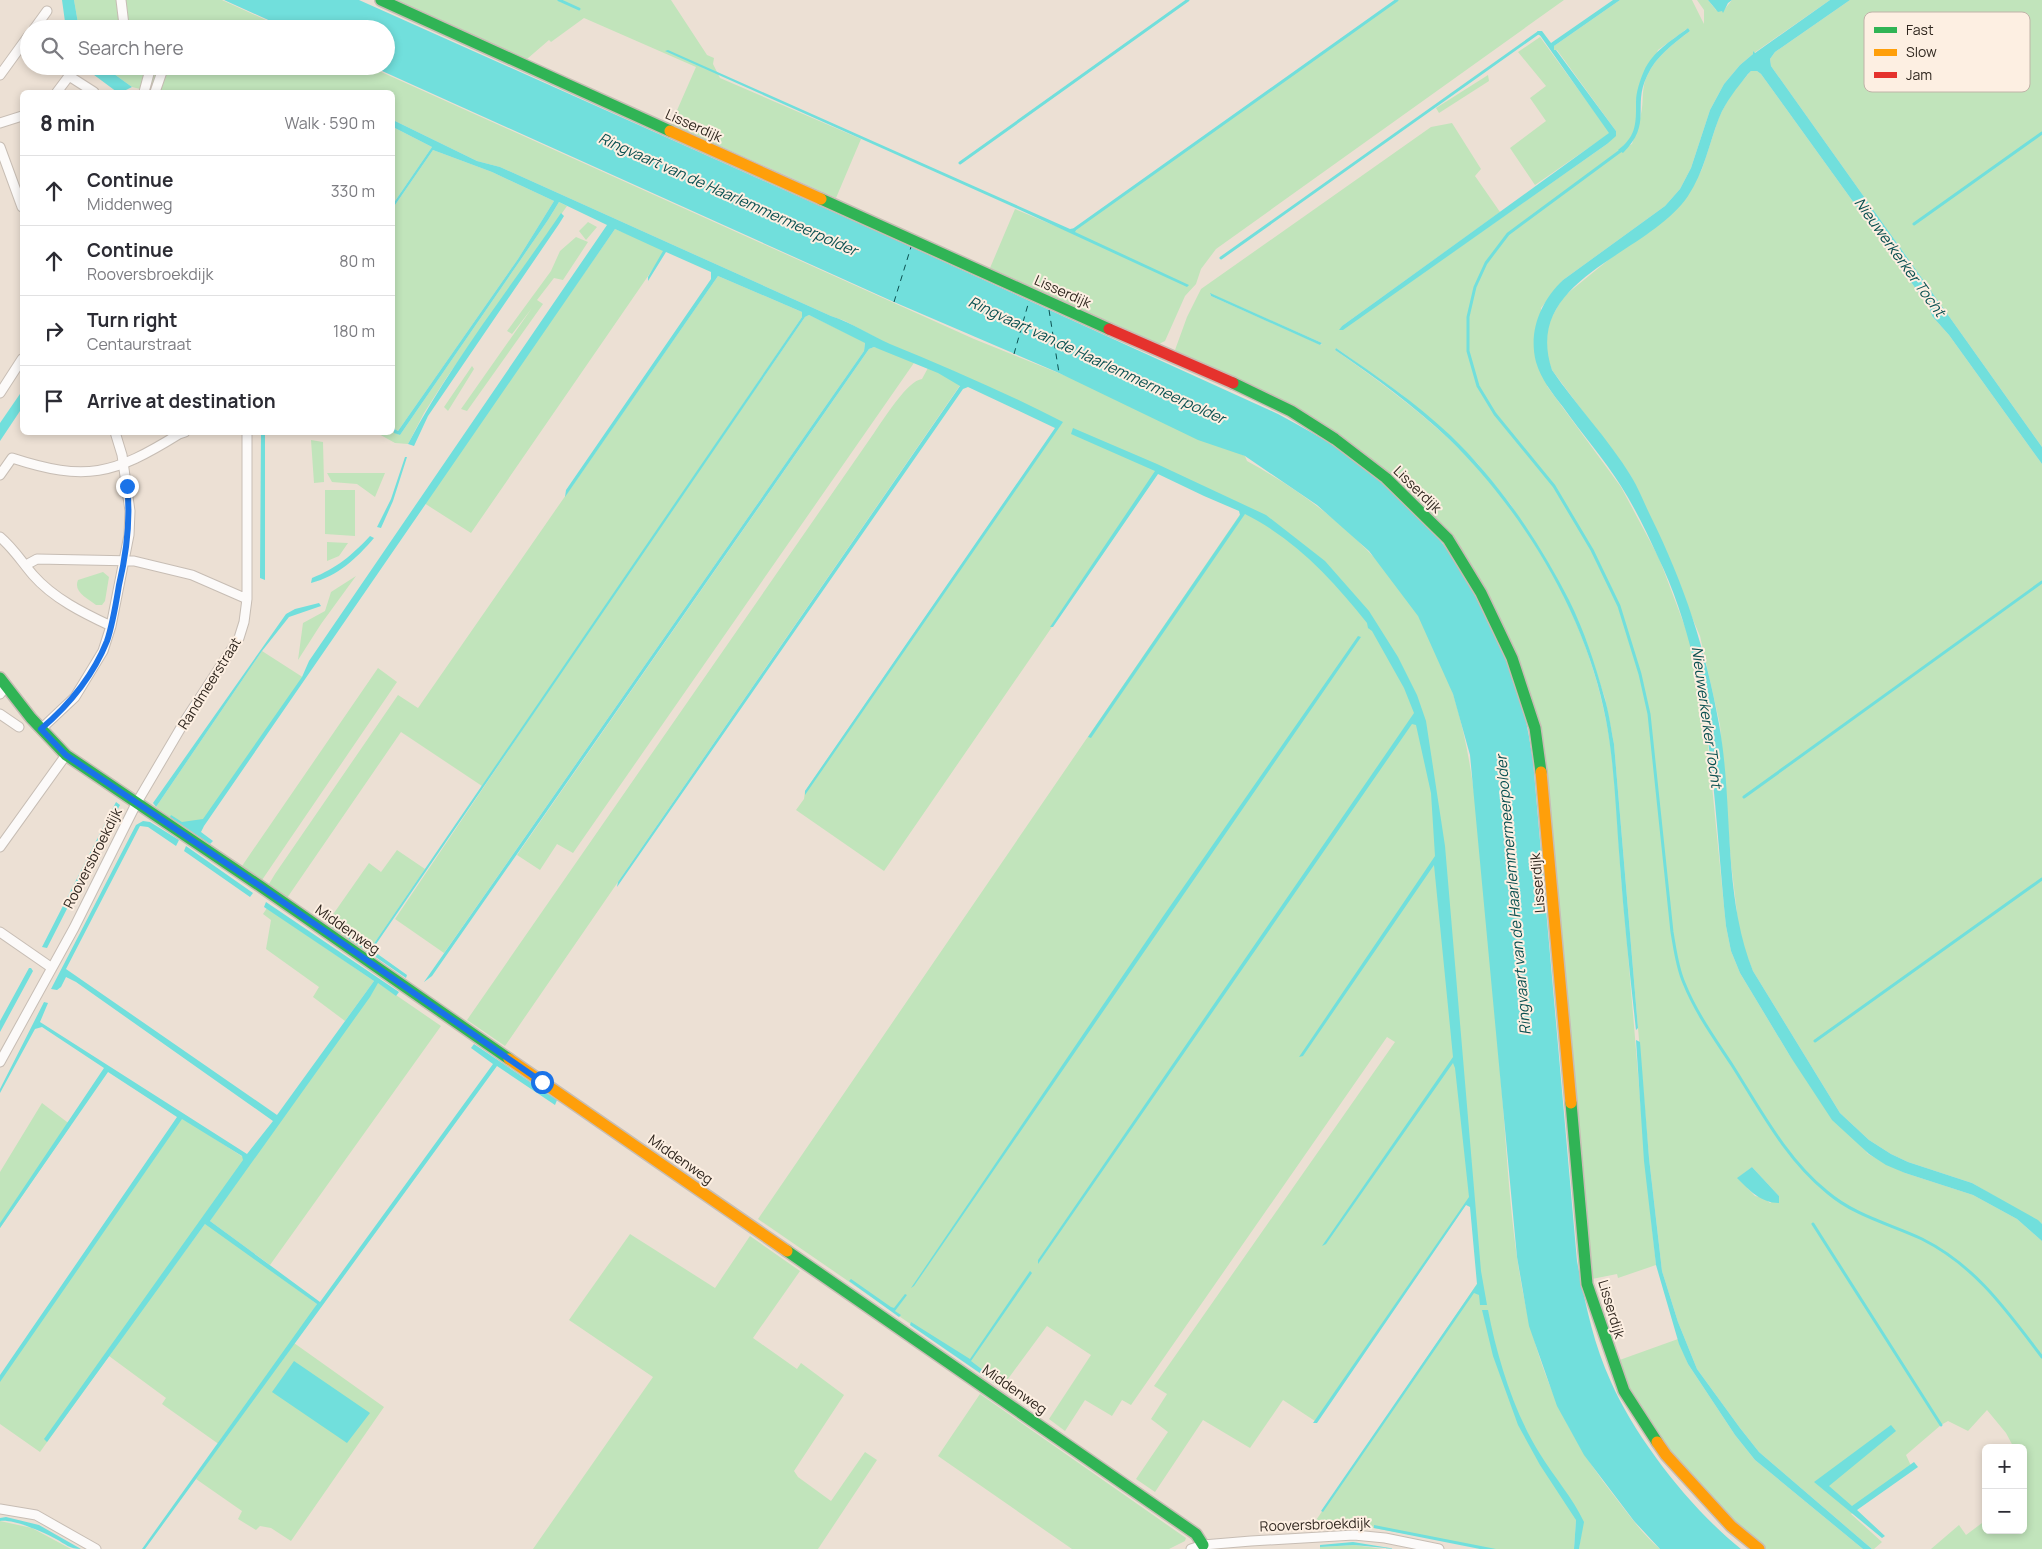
<!DOCTYPE html>
<html lang="en">
<head>
<meta charset="utf-8">
<style>
  body { margin:0; font-family:Manrope,sans-serif; background:#f2f2f3; color:#2b2b33 }
  .controls { position:absolute; right:15px; bottom:15px; display:grid; overflow:hidden; border-radius:8px; box-shadow:0 2px 8px #0003 }
  .controls button { width:45px; height:45px; display:grid; place-items:center; padding:0; border:0; border-bottom:1px solid #e1e1e2; background:#fff; color:#2b2b33; font:25px sans-serif }
  .stop { position:absolute; width:15px; height:15px; margin:-11px; border:4px solid #1a73e8; border-radius:50%; background:#fff }
  .stop.end { background:#1a73e8; border-color:#fff; box-shadow:0 1px 5px #0008 }
  .list { margin:0; padding:0; list-style:none }
  h2 { display:flex; justify-content:space-between; align-items:center; height:65px; margin:0; padding:0 20px; font-size:21px }
  h2 small { font-size:16px; font-weight:400; color:#7c7c81 }
  .list li { display:grid; grid-template-columns:32px 1fr auto; gap:15px; align-items:center; box-sizing:border-box; height:70px; padding:0 20px; border-top:1px solid #e1e1e2 }
  .list b { display:block; font-size:19px; white-space:nowrap }
  .list p { margin:0; font-size:16px; white-space:nowrap; color:#7c7c81 }
  .list em { font-size:16px; font-style:normal; color:#7c7c81 }
  .icon { flex:none; width:28px; height:28px; fill:none; stroke:currentColor; stroke-width:2; stroke-linecap:round; stroke-linejoin:round }
  .map { position:relative; flex:none; width:2042px; height:1549px; overflow:hidden }
  .search { position:absolute; background:#fff; box-shadow:0 2px 8px #0003; left:20px; top:20px; width:375px; height:55px; display:flex; align-items:center; gap:12px; box-sizing:border-box; padding:0 18px; border-radius:28px; color:#7c7c81; font-size:19px }
  .panel { position:absolute; background:#fff; box-shadow:0 2px 8px #0003; left:20px; top:90px; width:375px; height:345px; border-radius:8px }
  .map>svg:first-child { display:block }
</style>
</head>
<body>
<div class="map">
<svg width="2042" height="1549" viewBox="0 0 2042 1549">
  <rect width="100%" height="100%" fill="#ece0d4"/>
  <!-- green -->
  <path fill="#c1e4bb" fill-rule="evenodd" d="M74 0H222L286 29H79Z
    M397 0H671L707 55 714 58 713 64 720 78 861 139 836 198 671 124 696 67 584 18 551 42 549 40 527 59Z
    M1397 0H1564L1216 249 1201 269 1196 284 1185 296 1165 341 1159 344 990 268 1015 209 1072 233 1075 232V229Z
    M1620 0H1692L1704 24V10L1697 0H1708L1716 10H1724L1732 0H1830L1754 53 1753 51V54L1740 65 1724 84 1710 110 1691 168 1680 189 1665 206 1563 280 1541 308 1547 386 1621 487 1659 558 1690 640 1706 726 1726 926 1731 951 1740 973 1790 1056 1868 1154 1905 1173 1973 1195 2017 1219 2042 1241V1549H1931L1959 1525 1966 1535 1986 1520V1530H2023V1448H2014L2006 1433 1987 1410 1968 1431 1948 1421 1941 1425 1906 1455 1912 1468 1851 1514 1882 1542 1874 1549H1872L1759 1452 1740 1428 1697 1369 1678 1322 1662 1271 1649 1158 1614 744 1605 698 1580 626 1569 601 1511 505 1478 464 1449 435 1401 394 1336 348 1335 350C1374 377 1413 406 1448 438 1527 512 1585 614 1606 720 1617 775 1617 832 1622 888 1634 1014 1642 1140 1656 1265L1618 1278 1617 1274 1592 1279 1537 728 1448 534C1394 470 1335 430 1261 392 1233 378 1201 367 1175 350L1187 317 1201 289 1431 127 1452 123 1481 169 1475 176 1500 212 1342 326 1340 329H1343L1607 144 1616 131 1557 50H1554V46ZM1688 28 1690 31C1673 44 1656 56 1647 76 1641 88 1644 102 1641 114 1639 124 1635 134 1632 144L1619 150 1630 139 1634 132 1637 120 1636 100 1658 50ZM1210 294H1211L1322 343 1321 345 1211 296ZM1752 1167 1779 1196 1770 1203 1764 1198 1755 1196 1738 1178Z
    M1850 0H2042V447L1771 66 1770 59 1775 52Z
    M1540 37 1610 133 1535 185 1510 148 1546 121 1530 98 1546 86 1518 52Z
    M103 66H368L974 339 1081 382 1245 456 1247 461C1322 502 1390 559 1430 636 1468 712 1476 797 1483 880 1490 955 1497 1030 1503 1106 1514 1252 1518 1372 1612 1493 1627 1512 1641 1533 1660 1549H1579L1583 1522 1576 1520 1574 1549H1491L1362 1526 1310 1529 1479 1281 1472 1196 1315 1421 1283 1400 1250 1448 1203 1420 1155 1492 1136 1479 1168 1432 1151 1419 1167 1394 1154 1386 1395 1042 1387 1037 1131 1405 1122 1400 1112 1416 1085 1400 1065 1431 1049 1419 1091 1355 1047 1326 1002 1387 758 1219 1243 510 1198 488 1158 473 884 871 796 810 804 799 805 791 1058 425 963 381 505 1046 467 1020 874 433C883 420 908 380 922 379L929 366 845 321 831 316 500 167 477 161 393 120 392 92H153L132 87Z
    M1751 71H1757L1761 74 1929 307 1932 316 1949 335 2042 464V1224L1972 1183 1908 1162 1891 1154 1869 1140 1840 1113 1753 971 1744 949 1739 930 1731 863 1720 725 1700 636 1631 476 1552 370 1547 357 1546 340 1548 324 1563 297 1688 195 1702 169 1719 117 1731 94Z
    M1488 75 1489 81 1439 113 1436 108Z
    M393 127 432 147 393 204Z
    M433 150 492 172 554 201 518 259 398 431 393 428V208Z
    M559 202 567 206 447 377 424 413 408 444 395 443 377 433 393 432 400 435 548 220Z
    M588 222 597 227 586 240 579 231Z
    M615 229 666 250 471 533 424 503Z
    M576 237 588 242 563 280 554 278 537 300 543 304 467 411 461 409 532 308 512 334 507 331 551 271 560 251Z
    M718 276 802 312V317L615 593 805 317 809 315 865 342 864 351 444 953 395 919 560 674 482 786 401 732 287 898 271 887 269 884 275 874 398 695 418 708Z
    M874 347 916 360 573 853 557 844 540 870 517 855 869 349Z
    M472 366 474 369 448 411 444 407Z
    M311 440 323 442 324 482 314 483Z
    M327 473H385L375 497 357 484 332 482Z
    M325 490H355V536L325 534Z
    M327 542 348 543 339 556 327 561Z
    M103 572 109 577 105 601 102 605H96C87 598 73 592 78 580Z
    M356 576 321 624 298 660 303 623 325 611 331 592Z
    M262 651 304 678 196 835 156 807Z
    M378 668 397 682 262 880 242 866Z
    M397 850 425 869 373 945 368 948 333 927 368 952 366 956 327 928V923L369 863 381 872Z
    M267 908 374 981 345 1021 313 997 319 987 266 949 271 920 263 914Z
    M377 982 441 1026 270 1265 210 1221 211 1219Z
    M42 1103 71 1125 0 1228V1172Z
    M181 1117 246 1159 166 1277 205 1224 209 1225 317 1304 294 1343 384 1407 291 1541 271 1528 260 1526 256 1530 238 1519 242 1511 196 1479 220 1445 162 1404 166 1398 109 1356 40 1452 0 1424V1380Z
    M630 1234 715 1288 750 1236 800 1271 753 1338 797 1369 801 1363 844 1395 794 1471 798 1477 831 1501 865 1452 877 1460 818 1549H533L653 1377 569 1320Z
    M1678 1339 1688 1364 1735 1435 1755 1460 1863 1549H1762L1733 1525 1653 1433 1614 1362Z
    M980 1394 1186 1538 1185 1541 1169 1549H1072L938 1456Z
    M0 1521 32 1528 71 1549H0Z
    M1354 1545 1383 1549H1320V1547Z"/>
  <!-- water -->
  <path fill="#71dfdc" d="M62 0H74L79 29H66Z
    M224 0H359L885 235 1278 414C1300 426 1322 438 1344 452 1377 475 1425 518 1448 551 1477 592 1502 639 1517 687 1525 711 1529 736 1533 761L1577 1261C1585 1302 1593 1343 1611 1382 1636 1439 1692 1510 1741 1549H1660L1634 1521 1584 1455 1557 1406 1529 1326 1517 1257 1470 755 1453 694 1418 616 1369 551 1317 505 1245 456 1198 440 1059 373 894 302 371 66H386V29H288Z
    M1613 0H1620L1554 46V50H1556L1616 131V136L1607 144 1343 330H1339L1342 326 1609 133 1537 31H1542L1551 43Z
    M1708 0H1732L1728 3 1723 13 1722 11 1718 12Z
    M1830 0H1850L1775 52 1770 59 1771 66 2042 447V464L1949 335 1932 316 1929 307 1761 74 1757 71H1751L1748 74C1737 88 1726 101 1719 118 1709 144 1704 172 1688 196 1647 256 1521 278 1552 370 1576 405 1609 440 1631 476 1639 489 1644 503 1651 517 1684 584 1706 650 1719 724 1734 805 1722 893 1753 971L1840 1113 1869 1140 1891 1154 1908 1162 1972 1183 2038 1220 2042 1224V1241L2017 1219 1973 1195 1905 1173 1886 1165 1869 1154 1832 1120 1790 1056 1740 973 1731 951 1726 926C1713 802 1713 671 1658 557 1647 533 1635 508 1621 486 1604 459 1582 434 1563 407 1552 393 1541 379 1536 362 1528 331 1541 301 1563 280L1665 206 1680 189 1691 168 1710 110 1724 84 1740 65 1753 54V51L1755 53Z
    M1688 28 1690 31C1673 44 1656 56 1647 76 1632 107 1653 123 1623 153L1618 150C1637 136 1636 122 1636 102 1636 92 1640 80 1644 71 1653 51 1671 41 1688 28Z
    M668 50 1070 229 1075 228 1076 230 1075 232 1189 285 1187 287 1018 209 665 51Z
    M82 66H103L132 87 122 92H117Z
    M393 120 477 161 500 167 831 316C852 323 870 335 890 344 948 368 1007 393 1063 422L805 795V791L1055 428 968 387 963 389 617 887 618 882 960 386 938 373 874 347 869 349 432 976 424 982 864 351 865 343 809 315 805 317 372 950 407 975 406 978 332 927 334 926 368 948 373 945 802 317V312L718 276 565 497 566 490 711 279V272L666 252 648 281V277L663 251 615 229 204 826 201 832 213 841 210 844 170 817 171 815 182 822 203 819 302 677 309 661 607 225 559 202 548 220 400 435 394 433 393 428 398 431 518 259 554 201 492 172 433 150 393 208V204L432 147 393 127Z
    M561 213 564 216 559 224 428 416 414 446 408 444C450 364 510 288 561 213Z
    M1210 293 1322 343 1320 345 1211 296Z
    M1336 348C1375 375 1415 402 1450 435 1499 482 1538 540 1569 600 1584 630 1595 664 1604 696 1609 712 1611 729 1614 744L1638 1028 1636 1030C1630 975 1624 920 1620 865 1616 817 1615 768 1606 720 1587 617 1524 512 1449 439 1414 406 1375 377 1335 350Z
    M22 391V408L0 441V423Z
    M1073 428 1157 464 1266 515 1325 561 1369 611 1398 657 1417 695 1426 721 1445 846 1481 1271 1487 1305H1480L1479 1295 1474 1293 1323 1512 1321 1511 1477 1284 1470 1207 1466 1205 1317 1423H1313L1469 1197 1455 1068 1453 1063 1326 1244 1322 1246 1453 1057 1434 865 1303 1056 1299 1057 1435 856 1431 793 1416 725 1412 724 1038 1264V1260L1414 713 1404 688 1372 631 1368 628 1367 623C1332 579 1296 540 1245 514L1091 738 1088 737 1240 515 1239 511 1204 496 1158 474 1053 627H1050L1155 471 1071 434Z
    M265 432V580L260 578 261 433Z
    M405 457H407L393 501 381 528 377 527 391 499Z
    M370 536 374 538C356 559 338 576 311 583L312 578C337 568 351 556 370 536Z
    M319 603 321 606 289 617 262 651 156 807 153 803 286 614 295 609Z
    M1358 636 1361 637 914 1286 911 1288 1164 915Z
    M116 802 120 805 47 948 42 947Z
    M143 821 150 822 179 840 176 846 148 827 140 826 66 969 277 1115 374 981 264 907 266 902 399 992 396 996 378 983 370 997 210 1221 320 1302 493 1064 471 1048 474 1044 557 1100 555 1105 497 1066 145 1549H142L317 1304 205 1224 47 1442 44 1439 243 1160 242 1156 182 1119 0 1382V1375L177 1117 108 1072 0 1228V1223L104 1068 42 1027 35 1029 0 1093V1089L44 1002 48 1003 40 1022 247 1154 273 1121 76 982 66 977 61 987 57 990 51 989 136 825Z
    M186 846 253 893 250 897 184 851Z
    M29 968H31L33 971 0 1032V1021Z
    M1636 1040 1640 1042 1649 1158 1662 1271 1678 1322 1697 1369 1740 1428 1759 1452 1872 1549H1863L1755 1460 1735 1435 1688 1364 1679 1344 1656 1265 1644 1161Z
    M1752 1167 1779 1196V1203C1761 1203 1749 1190 1737 1178Z
    M1030 1271 1032 1273 971 1361 1005 1387 1003 1389 910 1325 911 1322 970 1359Z
    M851 1279 891 1307 894 1308 905 1294 907 1295 895 1311 901 1315 899 1317 849 1281Z
    M1482 1310H1488C1497 1357 1514 1413 1540 1454 1554 1477 1573 1498 1584 1522L1579 1549H1574L1576 1520 1540 1465 1518 1425 1493 1356Z
    M294 1361 370 1413 347 1443 272 1392Z
    M1891 1425 1896 1431 1829 1486 1852 1506 1914 1462 1918 1467 1857 1510 1885 1536 1882 1538 1814 1482Z
    M6 1517 39 1525 81 1549C70 1549 65 1544 56 1539 43 1532 14 1519 0 1521V1518Z
    M1374 1525 1496 1549H1480L1374 1528Z
    M1353 1542 1396 1549 1354 1545 1320 1547V1545Z"/>
  <g fill="none" stroke-linecap="round" stroke-linejoin="round">
    <!-- stream -->
    <path stroke="#71dfdc" stroke-width="3" d="M559 0 579 9
      M1623 149 1508 234 1486 263 1475 287 1468 317V351L1478 386 1495 414 1554 486 1592 550 1619 606 1640 674 1649 714 1672 932C1675 949 1677 967 1684 983 1696 1013 1715 1039 1732 1065 1760 1109 1786 1159 1827 1192 1855 1216 1890 1224 1922 1239 1976 1266 2007 1311 2042 1357
      M960 163 1188 0
      M1914 224 2042 133
      M1075 229 1397 0
      M1221 258 1538 33 1541 34
      M1744 797 2042 582
      M1815 1041 2042 879
      M1813 1224 1941 1425"/>
    <!-- ferry -->
    <path stroke="#0a5051" stroke-width="1" stroke-dasharray="6 5" stroke-linecap="butt" d="M894 302 911 247
      M1049 310 1059 373
      M1014 354 1029 301"/>
    <!-- street casing -->
    <g stroke="#c7bdb4" stroke-width="11">
      <path id="street" d="M121 0 124 25 129 29
        M34 29 47 11
        M0 75 29 35
        M57 92 69 76 94 92
        M144 92 151 66
        M155 92 164 66
        M0 123 22 116
        M0 147 22 207
        M0 393 22 359
        M0 475 12 458C86 482 113 475 179 434L185 432
        M0 537C14 549 21 561 33 575 53 598 83 613 111 626
        M26 565 37 559 134 561 192 575 247 599
        M0 694 6 686
        M0 714 19 727
        M41 729 75 697 103 651 111 626 129 535 130 511 122 455 115 432
        M0 847 66 755
        M0 932 52 968
        M0 1062 74 928 136 804 186 719 239 638 244 622 247 599V432
        M0 1509 36 1515 96 1549
        M1191 1549 1203 1545 1251 1541 1354 1535 1385 1538 1439 1549"/>
    </g>
    <!-- fast casing -->
    <g stroke="#c7bdb4" stroke-width="14">
      <path id="fast" d="M381 0 670 131
        M821 199 1109 329
        M1233 383 1291 411 1335 439 1386 478 1448 539 1481 593 1512 658 1535 728 1541 772
        M0 678 31 718 66 755 260 886 509 1059
        M1571 1103 1587 1284 1624 1391 1657 1442
        M787 1251 1196 1534 1203 1545"/>
    </g>
    <!-- slow casing -->
    <g stroke="#c7bdb4" stroke-width="14">
      <path id="slow" d="M670 131 821 199
        M1541 772 1571 1103
        M509 1059 787 1251
        M1657 1442 1666 1455 1731 1526 1759 1549"/>
    </g>
    <!-- jam casing -->
    <g stroke="#c7bdb4" stroke-width="14">
      <path id="jam" d="M1109 329 1233 383"/>
    </g>
    <!-- street -->
    <use href="#street" stroke="#fcfaf9" stroke-width="9"/>
    <!-- fast -->
    <use href="#fast" stroke="#30b455" stroke-width="11"/>
    <!-- slow -->
    <use href="#slow" stroke="#ff9f0a" stroke-width="11"/>
    <!-- jam -->
    <use href="#jam" stroke="#e5322d" stroke-width="11"/>
  </g>
  <g fill="none" stroke-linecap="round" stroke-linejoin="round">
    <!-- route -->
    <path stroke="#1a73e8" stroke-width="6" d="M127 486C131 520 127 551 119 585 116 603 113 623 107 641 93 676 69 705 41 729L66 755 260 886 542 1082"/>
  </g>
  <g text-anchor="middle" dominant-baseline="central" stroke-width="4" stroke-linejoin="round" paint-order="stroke">
    <!-- street labels -->
    <g font-size="14" fill="#30271f" stroke="#fdefe2">
      <text transform="translate(694 125) rotate(24)">Lisserdijk</text>
      <text transform="translate(1063 291) rotate(24)">Lisserdijk</text>
      <text transform="translate(1418 489) rotate(44)">Lisserdijk</text>
      <text transform="translate(209 683) rotate(-58)">Randmeerstraat</text>
      <text transform="translate(92 858) rotate(-63)">Rooversbroekdijk</text>
      <text transform="translate(1537 883) rotate(-95)">Lisserdijk</text>
      <text transform="translate(348 929) rotate(35)">Middenweg</text>
      <text transform="translate(681 1159) rotate(35)">Middenweg</text>
      <text transform="translate(1612 1309) rotate(73)">Lisserdijk</text>
      <text transform="translate(1015 1389) rotate(35)">Middenweg</text>
      <text transform="translate(1315 1524) rotate(-2)">Rooversbroekdijk</text>
    </g>
    <!-- water labels -->
    <g font-size="15" font-style="italic" fill="#0a5051" stroke="#fdefe2">
      <text transform="translate(728 194) rotate(24)">Ringvaart van de Haarlemmermeerpolder</text>
      <text transform="translate(1900 257) rotate(54)">Nieuwerkerker Tocht</text>
      <text transform="translate(1097 360) rotate(25)">Ringvaart van de Haarlemmermeerpolder</text>
      <text transform="translate(1707 717) rotate(82)">Nieuwerkerker Tocht</text>
      <text transform="translate(1513 895) rotate(-95)">Ringvaart van de Haarlemmermeerpolder</text>
    </g>
  </g>
  <!-- legend -->
  <rect x="1864" y="12" width="166" height="80" rx="8" fill="#fdefe2" stroke="#c0b3a8" stroke-width="1"/>
  <rect x="1874" y="27" width="23" height="6" fill="#30b455"/>
  <rect x="1874" y="49" width="23" height="7" fill="#ff9f0a"/>
  <rect x="1874" y="72" width="23" height="6" fill="#e5322d"/>
  <g font-size="14" fill="#30271f">
    <text x="1906" y="35">Fast</text>
    <text x="1906" y="57">Slow</text>
    <text x="1906" y="80">Jam</text>
  </g>
</svg>
<div class="controls">
<button>+</button>
<button>−</button>
</div>
<div class="stop" style="left:542px;top:1082px"></div>
<div class="stop end" style="left:127px;top:486px"></div>
<div class="search"><svg class="icon" aria-label="search" viewBox="0 0 24 24"><circle cx="10" cy="10" r="6"/><path d="M15 15l6 6"/></svg>Search here</div>
<section class="panel">
<h2>8 min<small>Walk · 590 m</small></h2>
<ul class="list">
<li><svg class="icon" aria-label="ahead" viewBox="0 0 24 24"><path d="M12 20V5M6 11l6-6 6 6"/></svg><div><b>Continue</b><p>Middenweg</p></div><em>330 m</em></li>
<li><svg class="icon" aria-label="ahead" viewBox="0 0 24 24"><path d="M12 20V5M6 11l6-6 6 6"/></svg><div><b>Continue</b><p>Rooversbroekdijk</p></div><em>80 m</em></li>
<li><svg class="icon" aria-label="right" viewBox="0 0 24 24"><path d="M7 20v-9h11M14 6l5 5-5 5"/></svg><div><b>Turn right</b><p>Centaurstraat</p></div><em>180 m</em></li>
<li><svg class="icon" aria-label="arrive" viewBox="0 0 24 24"><path d="M6 21V4h12l-3 4 3 4H6"/></svg><div><b>Arrive at destination</b></div></li>
</ul>
</section>
</div>
</body>
</html>
